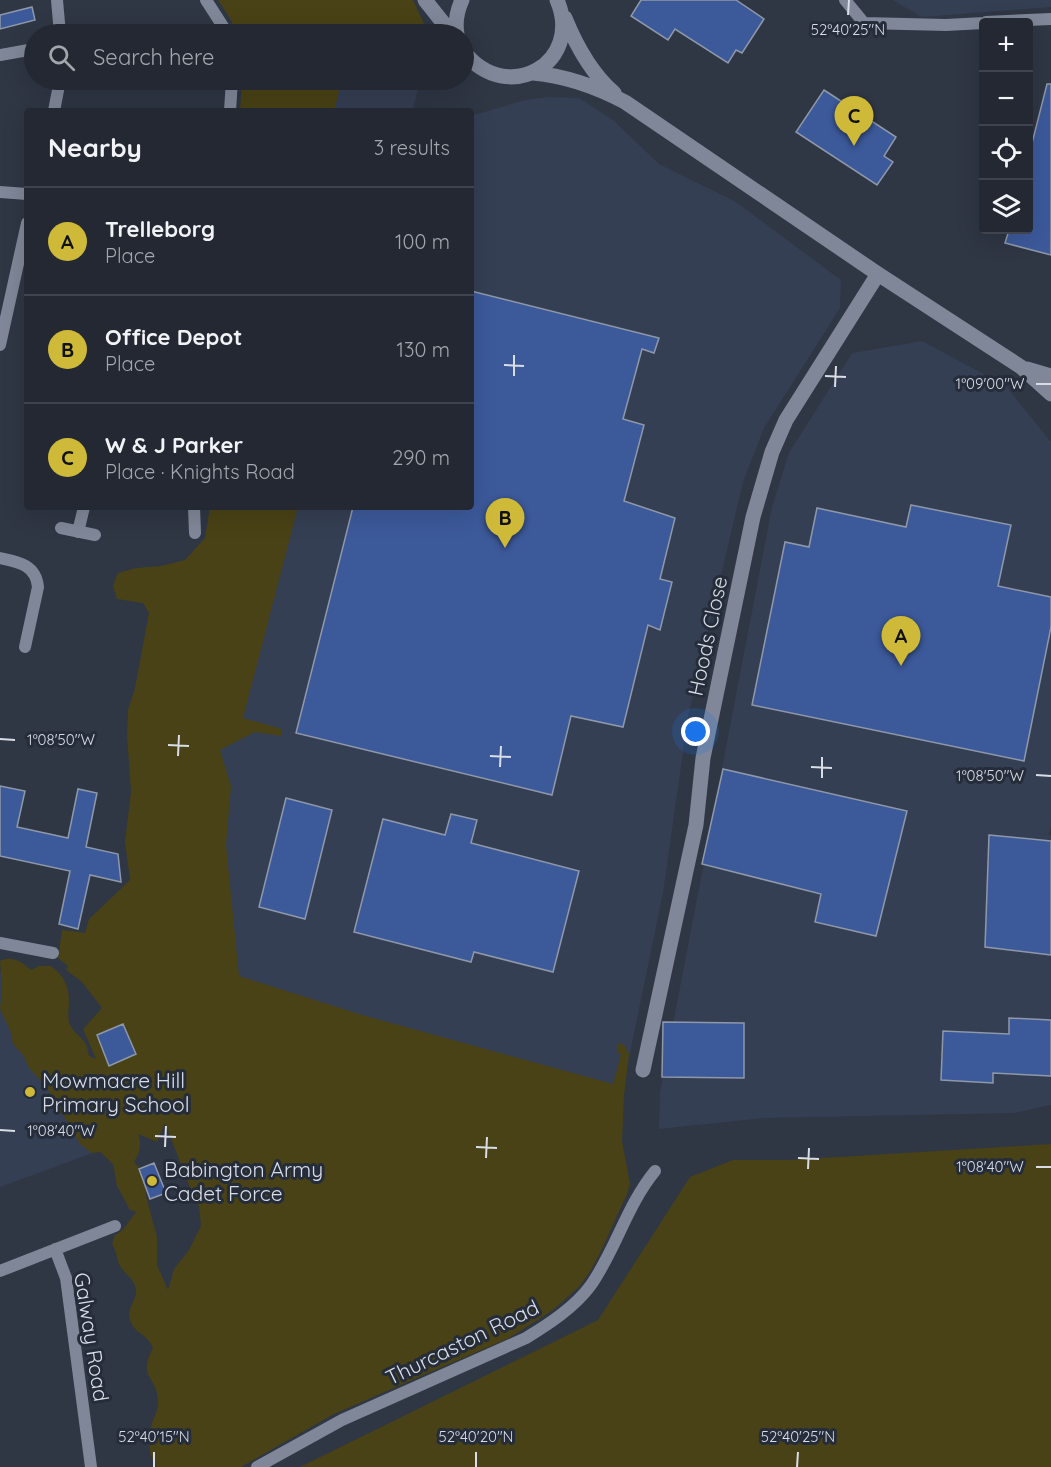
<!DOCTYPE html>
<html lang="en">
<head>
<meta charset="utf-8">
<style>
  body { margin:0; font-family:Quicksand,sans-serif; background:#2b303b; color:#f1f3f6 }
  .controls { position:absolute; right:18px; top:18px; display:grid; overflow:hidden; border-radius:6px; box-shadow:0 6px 24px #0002 }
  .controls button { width:54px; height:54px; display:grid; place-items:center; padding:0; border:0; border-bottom:2px solid #40444e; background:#232833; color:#f1f3f6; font:30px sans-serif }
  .you { position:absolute; left:696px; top:732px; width:21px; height:21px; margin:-15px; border:4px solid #fff; border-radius:50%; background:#1a73e8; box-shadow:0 0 0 9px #1a73e833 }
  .badge { display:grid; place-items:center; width:39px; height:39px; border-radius:50%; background:#ceb938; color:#111; font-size:20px; font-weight:700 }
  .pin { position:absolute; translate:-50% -50px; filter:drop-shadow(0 2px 3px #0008) }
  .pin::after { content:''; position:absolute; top:32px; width:21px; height:18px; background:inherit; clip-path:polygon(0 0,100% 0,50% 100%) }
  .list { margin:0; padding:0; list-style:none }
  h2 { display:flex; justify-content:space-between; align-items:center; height:78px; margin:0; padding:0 24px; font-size:26px }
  h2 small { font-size:20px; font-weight:400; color:#a3a6ac }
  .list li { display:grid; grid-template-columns:39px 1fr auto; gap:18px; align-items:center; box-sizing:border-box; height:108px; padding:0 24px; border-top:2px solid #40444e }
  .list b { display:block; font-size:22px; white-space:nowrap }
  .list p { margin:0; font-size:20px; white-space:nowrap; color:#a3a6ac }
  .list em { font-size:20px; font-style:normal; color:#a3a6ac }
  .icon { flex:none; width:33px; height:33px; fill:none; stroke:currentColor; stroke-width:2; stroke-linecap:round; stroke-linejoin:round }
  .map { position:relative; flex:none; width:1051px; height:1467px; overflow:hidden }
  .search { position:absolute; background:#232833; box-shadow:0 6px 24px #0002; left:24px; top:24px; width:450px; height:66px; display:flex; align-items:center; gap:15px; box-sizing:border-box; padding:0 21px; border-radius:33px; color:#a3a6ac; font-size:22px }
  .panel { position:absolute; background:#232833; box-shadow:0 6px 24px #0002; left:24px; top:108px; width:450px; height:402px; border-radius:6px }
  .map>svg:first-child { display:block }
</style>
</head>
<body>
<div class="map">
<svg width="1051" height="1467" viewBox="0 0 1051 1467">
  <rect width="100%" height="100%" fill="#2f3644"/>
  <!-- built -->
  <path fill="#353f53" d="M892 0H1051V7L922 17Z
    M328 80H421L412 111H320Z
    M549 97 579 98 613 120 659 164 736 202 841 280 840 308 764 428 743 482 688 717 663 893 623 1087 190 975 251 507H471V116L525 100Z
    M922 341 1006 386 1051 442V826L1049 835H1051V1105L1014 1113 764 1118 659 1129 660 1092 772 507 789 453 852 353Z
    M0 971 101 1150 0 1187Z"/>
  <!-- green -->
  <path fill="#494216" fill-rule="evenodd" d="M218 0H413L429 34H236L231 20Z
    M242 80H342L334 111H240Z
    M210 507H298L243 718 282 729 281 736 255 732 220 750 231 786 226 845 239 976 362 1015 613 1084 621 1054 617 1053 618 1043 624 1045 629 1054 624 1096 622 1141 630 1184 627 1194 601 1251 591 1270 579 1287 553 1310 509 1338 334 1414 241 1467H157C149 1457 147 1439 151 1427 153 1417 159 1411 158 1400 156 1374 137 1378 153 1348 147 1333 135 1335 130 1320 126 1308 137 1301 136 1289 134 1279 125 1274 120 1266 116 1259 117 1251 112 1244L115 1235C128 1228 127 1221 137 1212L130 1210 117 1186 113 1164 100 1152 92 1153 80 1144 64 1116 57 1111 47 1087 29 1068 23 1055 13 1044 10 1030 0 1009 2 991 0 961C12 955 22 962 31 970L39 966H51C63 975 69 985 69 1002 69 1010 67 1017 70 1025 77 1038 87 1037 89 1056L96 1059 83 1029 102 1008 82 982 66 970 68 966 58 958 62 930 85 933 89 919 130 880 125 842 131 791 127 736 128 710 135 688 149 613 143 603 117 599 113 586 118 573 136 568 161 566 185 560 205 538ZM165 1123 190 1188 199 1207 201 1226 189 1250 174 1269 168 1290 157 1265V1237L146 1196V1184L141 1170 134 1162C140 1152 142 1145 138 1134L157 1142Z
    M1051 1144V1467H300L598 1320 690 1177 733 1160H790Z"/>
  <!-- building -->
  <path fill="#3c599a" stroke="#8f98a9" stroke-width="1.5" d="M641 0H736L764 19 742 53 736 50 728 63 675 29 668 40 631 16Z
    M32 7 35 20 0 29V15Z
    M1047 84H1051V255L1005 243 1009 230H1029V155Z
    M824 90 896 137 884 156 893 162 877 185 796 132Z
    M471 291 659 338 654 353 642 349 623 419 644 425 624 501 675 518 660 579 672 582 660 630 648 625 623 727 571 716 552 795 296 733 353 507H471Z
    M911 505 1011 525 998 586 1051 597V627L1024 761 752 705 785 542 809 547 817 508 906 527Z
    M723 769 907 811 876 936 815 922 821 894 702 864Z
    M0 786 25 791 17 827 68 838 78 789 97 793 86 847 118 854 121 882 90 875 78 929 59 924 70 871 0 856Z
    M286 798 332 810 305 919 259 907Z
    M451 814 477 820 471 843 579 871 553 972 474 952 471 962 354 932 383 819 445 835Z
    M989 835 1051 841V955L985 947Z
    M1009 1018 1051 1020V1076L993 1073V1083L941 1080 943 1031 1009 1034Z
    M663 1022 744 1023V1078L662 1077Z
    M123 1024 136 1054 109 1066 97 1035Z
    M154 1163 166 1193 150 1199 139 1169Z"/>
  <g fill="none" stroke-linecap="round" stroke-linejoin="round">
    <!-- street -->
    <path stroke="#7f8798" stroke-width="12" d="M57 0 60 34
      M206 0 224 28 226 34
      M845 0 864 23 946 25 984 23
      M986 22 1051 19
      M0 55 34 49
      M54 111 60 80
      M230 111 232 80
      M0 192 27 194
      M0 345 27 223
      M194 507 195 533
      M61 528 95 535
      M78 532 84 507
      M0 558C19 562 36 565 38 587L25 647
      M0 943 53 953
      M55 1249 66 1278 91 1467
      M0 1271 115 1226
      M257 1467 342 1420 526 1338C549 1324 575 1307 591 1285 616 1249 627 1205 655 1171"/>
    <!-- secondary -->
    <path stroke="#7f8798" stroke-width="15" d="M425 0 452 34
      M565 18C576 45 591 73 614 93
      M457 34C455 23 457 11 462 0
      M464 52C508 107 584 62 557 0
      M533 73C567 76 595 86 625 102L878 274 1021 367 1051 394
      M1027 369 1051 376
      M643 1070 696 825 703 758 753 517 772 452 786 420 878 274"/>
  </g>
  <!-- ticks -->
  <path fill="none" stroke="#d8dde6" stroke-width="2" d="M848 15 849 0M504 365 524 366M514 376V355M825 376 846 377M1036 384H1051M835 387 836 366M0 739 15 740M168 745 189 746M178 756 179 735M490 756 511 757M500 767 501 746M811 767 832 768M1036 775 1051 776M822 778V757M0 1130 15 1131M155 1136 176 1137M165 1147 166 1126M476 1147 497 1148M486 1158 487 1137M798 1158 819 1159M1036 1167H1051M808 1169 809 1148M154 1467V1452M476 1467V1452M797 1467 798 1452"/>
  <!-- markers -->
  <g fill="#ceb938" stroke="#252c3a" stroke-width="2">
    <circle cx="30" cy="1092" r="6"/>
    <circle cx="152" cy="1181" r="6"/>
  </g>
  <g text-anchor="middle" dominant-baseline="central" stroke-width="6" stroke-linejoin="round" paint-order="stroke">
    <!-- street labels -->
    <g font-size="21" fill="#d8dde6" stroke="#252c3a">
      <text transform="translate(707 636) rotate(-78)">Hoods Close</text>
      <text transform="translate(92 1337) rotate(81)">Galway Road</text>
      <text transform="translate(462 1342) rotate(-26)">Thurcaston Road</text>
    </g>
    <!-- poi labels -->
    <g font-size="21" fill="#d8dde6" stroke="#252c3a" text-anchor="start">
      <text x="42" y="1080">Mowmacre Hill<tspan x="42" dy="24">Primary School</tspan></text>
      <text x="164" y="1169">Babington Army<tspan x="164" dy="24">Cadet Force</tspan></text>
    </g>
  </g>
  <g font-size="15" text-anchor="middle" fill="#d8dde6" stroke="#252c3a" stroke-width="6" stroke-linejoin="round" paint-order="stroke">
    <text x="848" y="35">52°40'25"N</text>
    <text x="990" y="389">1°09'00"W</text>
    <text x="61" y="745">1°08'50"W</text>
    <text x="990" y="781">1°08'50"W</text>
    <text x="61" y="1136">1°08'40"W</text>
    <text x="990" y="1172">1°08'40"W</text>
    <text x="154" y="1442">52°40'15"N</text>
    <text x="476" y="1442">52°40'20"N</text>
    <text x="798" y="1442">52°40'25"N</text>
  </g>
</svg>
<div class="controls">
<button>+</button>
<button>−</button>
<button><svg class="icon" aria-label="locate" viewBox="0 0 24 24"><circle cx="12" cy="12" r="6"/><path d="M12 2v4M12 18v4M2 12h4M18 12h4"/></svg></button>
<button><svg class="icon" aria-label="layers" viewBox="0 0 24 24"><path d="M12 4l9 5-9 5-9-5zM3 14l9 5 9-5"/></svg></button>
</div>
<div class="you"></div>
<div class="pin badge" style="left:901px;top:666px">A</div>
<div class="pin badge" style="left:505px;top:548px">B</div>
<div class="pin badge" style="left:854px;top:146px">C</div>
<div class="search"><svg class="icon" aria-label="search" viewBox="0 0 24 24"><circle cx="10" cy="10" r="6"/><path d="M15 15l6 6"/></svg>Search here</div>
<section class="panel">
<h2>Nearby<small>3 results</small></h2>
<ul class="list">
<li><span class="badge">A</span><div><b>Trelleborg</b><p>Place</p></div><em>100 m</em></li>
<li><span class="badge">B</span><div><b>Office Depot</b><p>Place</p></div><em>130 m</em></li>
<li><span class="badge">C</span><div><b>W &amp; J Parker</b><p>Place · Knights Road</p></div><em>290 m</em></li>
</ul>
</section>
</div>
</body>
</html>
